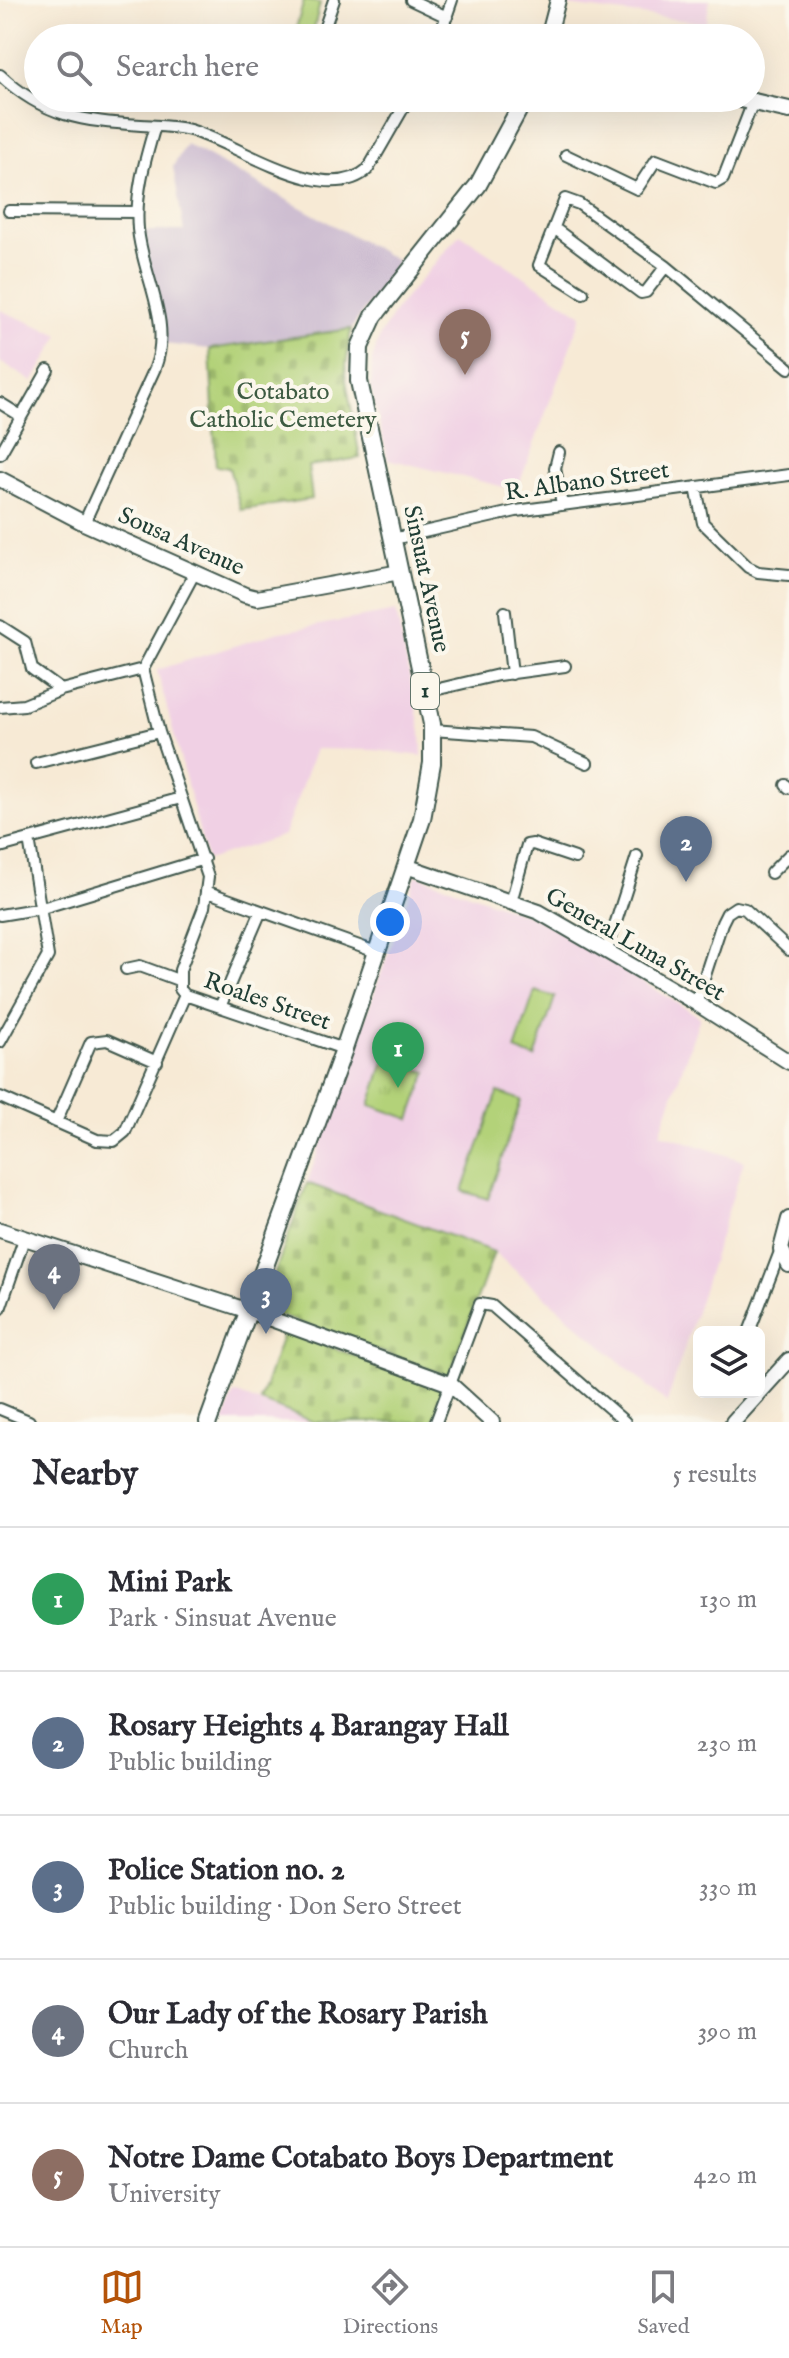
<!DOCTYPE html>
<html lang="en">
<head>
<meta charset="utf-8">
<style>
  body { margin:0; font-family:"IM FELL English",serif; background:#f7f7f7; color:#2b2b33 }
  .controls { position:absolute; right:24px; bottom:24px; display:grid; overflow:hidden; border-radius:12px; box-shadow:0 8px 32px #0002 }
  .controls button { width:72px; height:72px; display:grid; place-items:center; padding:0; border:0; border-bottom:2px solid #e1e1e2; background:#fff; color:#2b2b33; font:40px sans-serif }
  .you { position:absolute; left:390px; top:922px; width:28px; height:28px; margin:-20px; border:6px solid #fff; border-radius:50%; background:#1a73e8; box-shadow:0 0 0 12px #1a73e833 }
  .badge { display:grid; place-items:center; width:52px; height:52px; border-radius:50%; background:#b45309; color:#fff; font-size:26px; font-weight:700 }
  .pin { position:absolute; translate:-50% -66px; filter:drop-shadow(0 2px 4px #0008) }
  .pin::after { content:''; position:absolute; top:42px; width:28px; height:24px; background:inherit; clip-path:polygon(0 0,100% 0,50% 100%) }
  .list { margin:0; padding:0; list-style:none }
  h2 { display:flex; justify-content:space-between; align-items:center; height:104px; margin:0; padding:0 32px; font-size:34px }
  h2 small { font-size:26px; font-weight:400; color:#7c7c81 }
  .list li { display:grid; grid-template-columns:52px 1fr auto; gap:24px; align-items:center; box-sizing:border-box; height:144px; padding:0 32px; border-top:2px solid #e1e1e2 }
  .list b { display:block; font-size:30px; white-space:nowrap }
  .list p { margin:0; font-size:26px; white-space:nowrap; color:#7c7c81 }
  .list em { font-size:26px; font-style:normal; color:#7c7c81 }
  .icon { flex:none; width:44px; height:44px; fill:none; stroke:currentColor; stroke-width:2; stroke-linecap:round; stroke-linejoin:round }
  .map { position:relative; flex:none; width:789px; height:1422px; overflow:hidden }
  .search { position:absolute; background:#fff; box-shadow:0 8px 32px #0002; left:24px; right:24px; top:24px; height:88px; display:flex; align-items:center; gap:20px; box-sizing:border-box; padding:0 28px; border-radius:44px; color:#7c7c81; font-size:30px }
  .sheet { height:824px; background:#fff }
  nav { display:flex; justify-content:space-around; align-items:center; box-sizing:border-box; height:112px; border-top:2px solid #e1e1e2; background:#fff; font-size:22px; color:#7c7c81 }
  nav a { display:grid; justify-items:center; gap:4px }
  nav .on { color:#b45309 }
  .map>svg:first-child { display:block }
</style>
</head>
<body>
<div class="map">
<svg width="789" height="1422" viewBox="0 0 789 1422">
  <defs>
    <pattern id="cemetery-stones" width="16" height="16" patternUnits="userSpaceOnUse" patternTransform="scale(2)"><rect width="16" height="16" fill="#b3d279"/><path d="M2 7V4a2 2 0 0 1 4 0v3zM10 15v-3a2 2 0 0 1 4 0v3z" fill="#9ab569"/></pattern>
    <pattern id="park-tufts" width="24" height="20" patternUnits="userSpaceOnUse" patternTransform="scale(2)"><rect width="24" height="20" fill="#b3d279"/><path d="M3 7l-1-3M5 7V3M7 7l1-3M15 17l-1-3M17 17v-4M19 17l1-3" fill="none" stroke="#9ab569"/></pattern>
  </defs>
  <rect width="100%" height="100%" fill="#fbf7ec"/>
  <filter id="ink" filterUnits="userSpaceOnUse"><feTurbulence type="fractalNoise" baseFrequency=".0125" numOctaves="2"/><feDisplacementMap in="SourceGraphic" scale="16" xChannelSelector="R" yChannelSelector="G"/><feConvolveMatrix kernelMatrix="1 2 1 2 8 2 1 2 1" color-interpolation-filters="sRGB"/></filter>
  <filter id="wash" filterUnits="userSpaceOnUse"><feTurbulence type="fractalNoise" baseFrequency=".006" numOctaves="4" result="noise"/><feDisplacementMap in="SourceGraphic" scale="32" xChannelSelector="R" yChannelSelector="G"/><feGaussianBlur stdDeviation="1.8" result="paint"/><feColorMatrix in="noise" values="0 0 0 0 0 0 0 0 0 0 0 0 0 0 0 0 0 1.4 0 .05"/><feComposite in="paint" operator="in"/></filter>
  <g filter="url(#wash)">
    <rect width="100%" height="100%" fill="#f7ead5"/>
    <!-- built -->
    <path fill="#f0d0e4" d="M570 0H710L706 23 568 6Z
      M460 234 582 315 517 490 388 459 371 389 372 360 380 335 399 305Z
      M0 310 60 335 33 382 0 362Z
      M396 611 421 732 422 756 375 750 315 749 284 835 207 860 157 670 276 633Z
      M416 875 542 920 700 1017 660 1133 744 1161 667 1403 494 1252 307 1183Z
      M234 1393 312 1422H224Z"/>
    <!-- industrial -->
    <path fill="#cebed1" d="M186 144 398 261 351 329 210 349 165 344 142 231H184L173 167Z"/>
    <!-- cemetery -->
    <path fill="url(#cemetery-stones)" stroke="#698856" stroke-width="2" d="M351 329 345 374 360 458 308 466 312 499 241 510 229 468 216 466 210 349Z
      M307 1183 494 1252 449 1376 262 1309Z
      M284 1330 445 1389 433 1422H314L260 1401Z"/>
    <!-- park -->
    <path fill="url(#park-tufts)" stroke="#698856" stroke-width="2" d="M385 1059 427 1072 410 1119 370 1105Z"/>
    <!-- pitch -->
    <path fill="#b3d279" stroke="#698856" stroke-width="2" d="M304 0 320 3 312 37 295 32Z
      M535 991 555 997 535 1058 515 1050Z
      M498 1092 521 1100 488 1199 463 1191Z"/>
  </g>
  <g filter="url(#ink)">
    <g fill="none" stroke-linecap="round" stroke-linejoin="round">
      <!-- street casing -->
      <g stroke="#3f574c" stroke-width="14">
        <path id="street" d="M411 0 447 17
          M255 34 264 38
          M321 38 334 0
          M439 38 452 0
          M0 75C45 117 82 121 141 125 157 126 174 126 190 130 237 143 325 208 368 169L409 98
          M566 155 637 189 656 160 716 183 723 179 753 102
          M9 211 137 212
          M554 228 641 293 646 292 666 266
          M583 293 539 265 565 199 579 204 666 266 789 368
          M0 403 21 416
          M559 452 555 468 562 504
          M0 454 48 370
          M696 487 703 523 748 567 758 572 789 575
          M84 523 155 368C173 321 142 275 138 229 135 193 145 160 155 126
          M393 539 516 511 789 475
          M505 612 512 674
          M0 626 25 642 32 669 61 690
          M143 669 159 732 208 877 204 907 180 970V989L185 995 344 1049
          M426 692 498 675 565 666
          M0 707 24 705 61 690 143 669 195 572
          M432 730 531 737 587 763
          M36 763 159 732
          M786 785 789 788
          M0 847 181 798
          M771 873 789 855
          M208 892 376 952
          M511 902 527 845 533 844 575 858
          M0 915 42 908 204 859
          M607 950 637 856
          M126 969 140 966 178 980
          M696 1003 722 923 727 913 736 907 745 909 789 950
          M220 1007 261 911
          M0 1042 48 956 29 839
          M0 1097 97 1140 114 1141 125 1132 185 995
          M56 1122 91 1042 107 1040 157 1062
          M0 1309 24 1239
          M749 1332 781 1249
          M0 1409 29 1421
          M436 1422 480 1304 492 1306 625 1422"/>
      </g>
      <!-- secondary casing -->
      <g stroke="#3f574c" stroke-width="18">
        <path id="secondary" d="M548 38 558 0
          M0 479 84 523 245 595 257 598 400 572
          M406 866 539 912 696 1003 789 1062
          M789 1219 781 1249 789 1265
          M0 1230 249 1311 450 1384 492 1422
          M733 1422 789 1360"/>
      </g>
      <!-- primary casing -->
      <g stroke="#3f574c" stroke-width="20">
        <path id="primary" d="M736 98 789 110
          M208 1422 344 1049 422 819 432 763V724L359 381 360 347 374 316 478 185 525 98"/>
      </g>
      <!-- street -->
      <use href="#street" stroke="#fff" stroke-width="10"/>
      <!-- secondary -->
      <use href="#secondary" stroke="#fff" stroke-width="14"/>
      <!-- primary -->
      <use href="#primary" stroke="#fff" stroke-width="16"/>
    </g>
  </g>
  <g text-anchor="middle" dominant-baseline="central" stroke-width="8" stroke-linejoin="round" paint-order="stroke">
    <!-- shield labels -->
    <rect fill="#fbf7ec" stroke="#61756b" stroke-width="2" x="411" y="673" width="28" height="36" rx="6"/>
    <g font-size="22" font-weight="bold" fill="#1f3d34">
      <text x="425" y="691">1</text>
    </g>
    <!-- park labels -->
    <g font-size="24" fill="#3d5b42" stroke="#fbf7ec">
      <text x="283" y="392">Cotabato<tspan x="283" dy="28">Catholic Cemetery</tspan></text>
    </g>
    <!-- street labels -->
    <g font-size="24" fill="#1f3d34" stroke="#fbf7ec">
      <text transform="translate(587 482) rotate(-8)">R. Albano Street</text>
      <text transform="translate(181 542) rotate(24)">Sousa Avenue</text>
      <text transform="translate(426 579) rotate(78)">Sinsuat Avenue</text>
      <text transform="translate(635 945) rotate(30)">General Luna Street</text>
      <text transform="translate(267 1002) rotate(19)">Roales Street</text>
    </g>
  </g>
</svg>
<div class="controls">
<button><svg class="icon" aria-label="layers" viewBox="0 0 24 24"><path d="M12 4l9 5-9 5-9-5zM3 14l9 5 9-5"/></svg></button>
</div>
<div class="you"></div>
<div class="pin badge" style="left:398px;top:1088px;background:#2e9e5b">1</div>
<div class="pin badge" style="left:686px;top:882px;background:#5c6f8a">2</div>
<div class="pin badge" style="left:266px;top:1334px;background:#5c6f8a">3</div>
<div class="pin badge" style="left:54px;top:1310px;background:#6b7280">4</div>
<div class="pin badge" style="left:465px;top:375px;background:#8d6e63">5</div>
<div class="search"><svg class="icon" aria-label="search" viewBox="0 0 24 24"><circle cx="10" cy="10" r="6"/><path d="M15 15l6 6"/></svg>Search here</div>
</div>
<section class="sheet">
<h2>Nearby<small>5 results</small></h2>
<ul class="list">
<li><span class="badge" style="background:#2e9e5b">1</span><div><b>Mini Park</b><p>Park · Sinsuat Avenue</p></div><em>130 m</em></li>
<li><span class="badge" style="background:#5c6f8a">2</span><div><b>Rosary Heights 4 Barangay Hall</b><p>Public building</p></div><em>230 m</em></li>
<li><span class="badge" style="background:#5c6f8a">3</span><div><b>Police Station no. 2</b><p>Public building · Don Sero Street</p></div><em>330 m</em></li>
<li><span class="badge" style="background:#6b7280">4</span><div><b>Our Lady of the Rosary Parish</b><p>Church</p></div><em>390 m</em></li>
<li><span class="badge" style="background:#8d6e63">5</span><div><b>Notre Dame Cotabato Boys Department</b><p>University</p></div><em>420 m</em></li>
</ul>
</section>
<nav>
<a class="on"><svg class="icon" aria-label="map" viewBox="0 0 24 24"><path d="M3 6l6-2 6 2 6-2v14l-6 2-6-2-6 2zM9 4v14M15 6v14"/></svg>Map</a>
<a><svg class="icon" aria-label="directions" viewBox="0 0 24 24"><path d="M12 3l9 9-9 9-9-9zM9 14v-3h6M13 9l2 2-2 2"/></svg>Directions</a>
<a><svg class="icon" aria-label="saved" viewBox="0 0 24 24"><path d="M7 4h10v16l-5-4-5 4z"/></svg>Saved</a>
</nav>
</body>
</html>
